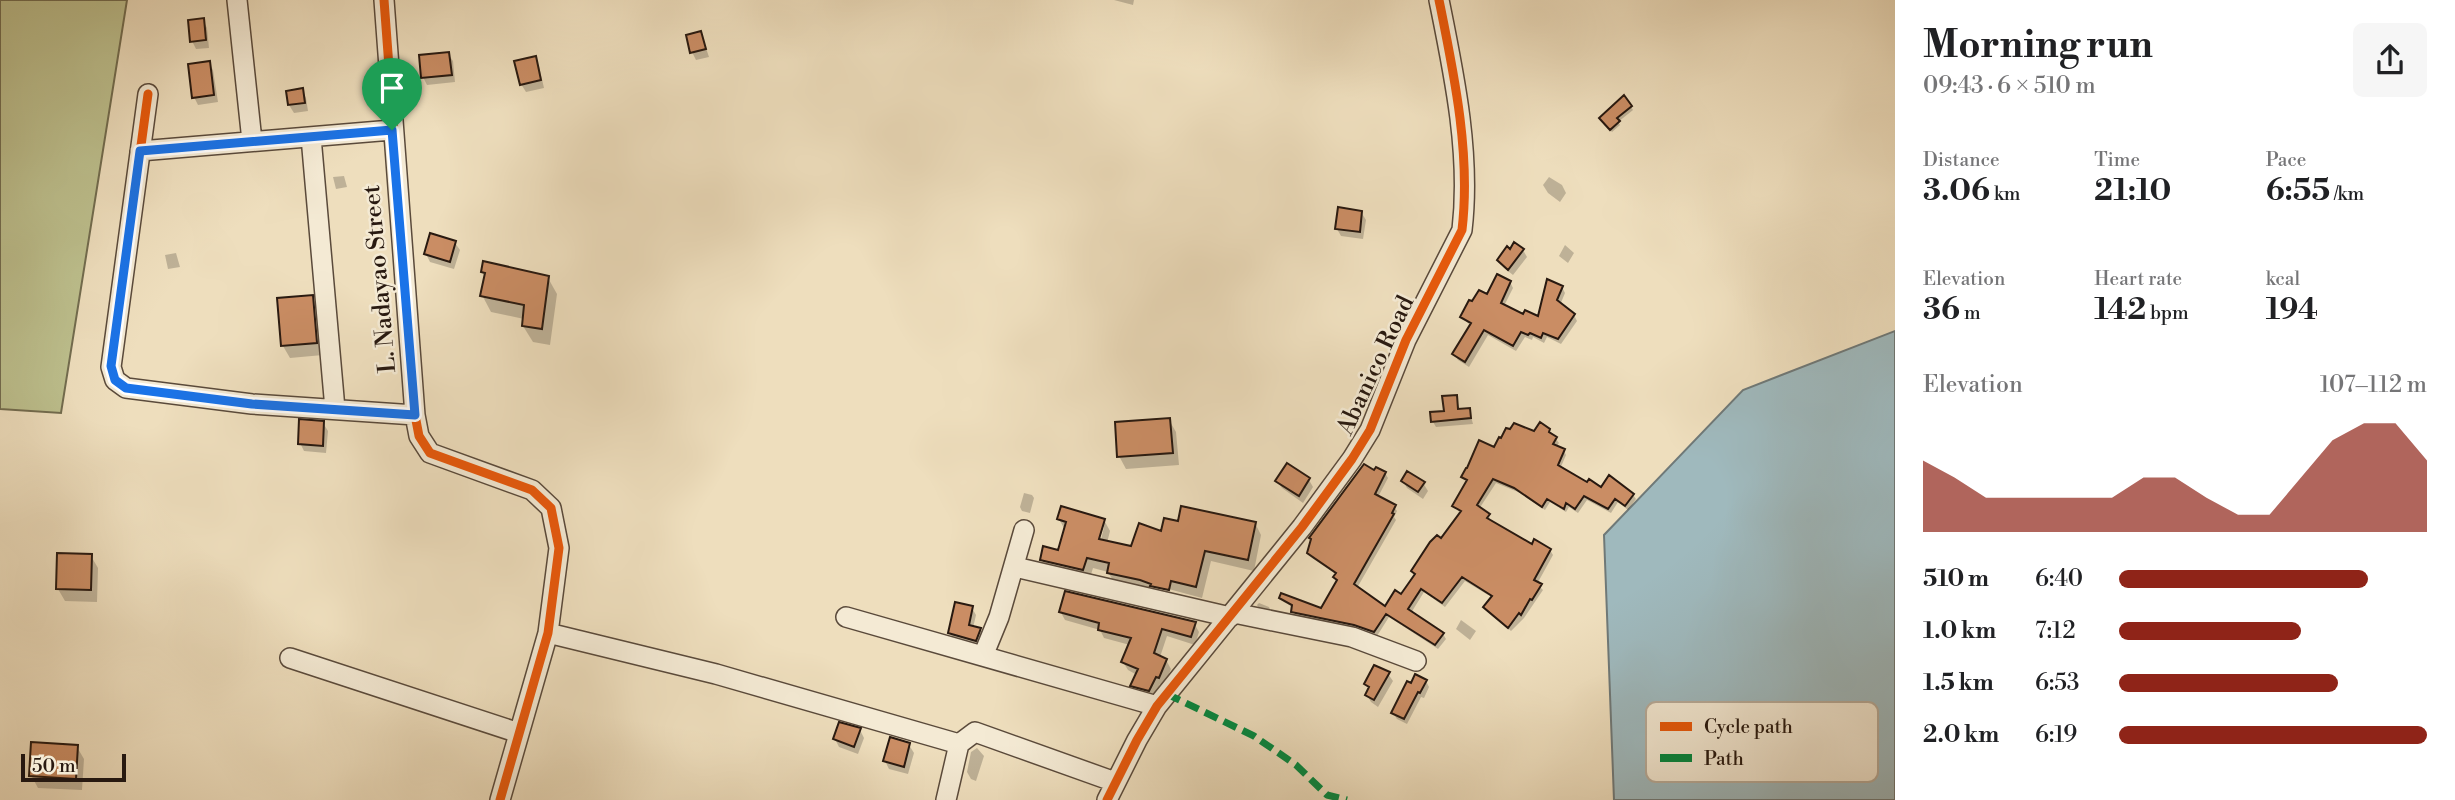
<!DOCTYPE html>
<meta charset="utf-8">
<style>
body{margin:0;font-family:"Libre Bodoni",serif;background:#f6f6f6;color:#202124;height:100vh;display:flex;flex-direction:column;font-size:26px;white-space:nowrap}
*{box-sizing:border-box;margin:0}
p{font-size:23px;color:#757577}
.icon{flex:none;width:38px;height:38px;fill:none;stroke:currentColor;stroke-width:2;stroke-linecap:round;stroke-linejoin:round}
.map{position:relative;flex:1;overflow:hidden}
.drawer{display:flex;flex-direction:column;background:#fff;width:560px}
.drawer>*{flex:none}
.scale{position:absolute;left:21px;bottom:18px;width:105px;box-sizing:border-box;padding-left:7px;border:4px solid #281910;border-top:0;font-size:19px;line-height:24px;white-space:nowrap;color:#281910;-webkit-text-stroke:5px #f4ead4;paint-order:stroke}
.pin{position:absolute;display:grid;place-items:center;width:60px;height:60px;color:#fff;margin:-72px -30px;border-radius:50% 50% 50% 0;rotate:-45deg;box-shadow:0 0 7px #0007}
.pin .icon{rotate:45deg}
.round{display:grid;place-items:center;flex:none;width:74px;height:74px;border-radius:10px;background:#f6f6f6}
.headline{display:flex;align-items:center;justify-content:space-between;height:119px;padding:0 28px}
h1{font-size:38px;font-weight:800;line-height:52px}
.metrics{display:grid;grid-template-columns:repeat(3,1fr);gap:10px;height:119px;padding:7px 28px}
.metrics div{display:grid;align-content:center}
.metrics b{font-size:30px;font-weight:800}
.metrics small{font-size:19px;font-weight:400}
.metrics p{font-size:19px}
.chart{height:196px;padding:14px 28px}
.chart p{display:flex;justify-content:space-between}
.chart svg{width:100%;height:126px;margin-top:7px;fill:#8f2418;opacity:.7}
ul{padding:0 28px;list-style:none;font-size:23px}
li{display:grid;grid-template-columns:112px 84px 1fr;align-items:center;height:52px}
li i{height:18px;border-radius:9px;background:#8f2418}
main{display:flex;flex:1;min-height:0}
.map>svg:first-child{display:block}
.green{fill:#bdc08e;stroke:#726c4f;stroke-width:2}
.water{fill:#9fb9bd;stroke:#6f7978;stroke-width:2}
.shadow{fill:#0003;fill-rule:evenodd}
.building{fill:#ca8d64;stroke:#281910;stroke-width:2}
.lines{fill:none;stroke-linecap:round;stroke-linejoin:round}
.minor-casing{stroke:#5a4a3b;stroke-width:22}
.minor{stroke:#f4ead4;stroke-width:19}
.quiet{stroke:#00873e;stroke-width:7;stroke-dasharray:14 7;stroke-linecap:butt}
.cycleway-casing{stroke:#f4ead4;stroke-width:13}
.cycleway{stroke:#e8590c;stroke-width:9}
.route-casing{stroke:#fff;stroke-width:14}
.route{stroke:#1a73e8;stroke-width:9}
.labels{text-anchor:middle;stroke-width:5;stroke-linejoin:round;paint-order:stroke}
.street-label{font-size:24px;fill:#281910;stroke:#f4ead4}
.key{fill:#f4ead4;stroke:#b7ab99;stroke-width:2}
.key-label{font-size:19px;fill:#281910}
</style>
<main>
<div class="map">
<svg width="1895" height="800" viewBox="0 0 1895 800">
<rect width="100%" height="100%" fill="#eedebd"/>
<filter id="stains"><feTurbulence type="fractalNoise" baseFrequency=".00286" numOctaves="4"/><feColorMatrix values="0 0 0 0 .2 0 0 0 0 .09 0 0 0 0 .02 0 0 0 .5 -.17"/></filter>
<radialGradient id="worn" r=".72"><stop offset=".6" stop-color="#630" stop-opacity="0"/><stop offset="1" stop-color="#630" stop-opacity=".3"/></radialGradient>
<path class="green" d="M0,0h127l-66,413 -61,-4z"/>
<path class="water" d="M1895,331v469h-281l-10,-265 139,-145z"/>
<path class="shadow" d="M1114,0h20l-1,5z
M203,20l4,8 2,20 -13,1 -4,-8z
M701,33l8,24 -13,3 -4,-8z
M448,54l5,7 2,21 -28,3 -4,-8z
M535,58l4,8 5,22 -18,4 -5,-8z
M209,63l4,7 5,32 -20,3 -4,-8z
M302,90l4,8 2,13 -14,2 -5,-8z
M1631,107l2,3 -15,12 2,3 -8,7 -9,-10z
M344,176l3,11 -11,2 -3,-12z
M1549,177l13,8 4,8 -6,9 -12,-9 -5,-8z
M1361,212l5,8 -3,19 -22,-3 -4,-7z
M455,243l5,7 -6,19 -24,-7 -4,-8z
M1515,244l8,6 4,7 -14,18 -10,-8 -4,-7z
M1565,245l9,8 -6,10 -9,-7z
M176,253l4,14 -12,2 -3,-14z
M482,272l66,6 9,16 -7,51 -17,-3 -10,-16 1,-7 -33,-7 -9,-17 4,-17z
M1510,282l3,6 -9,18 20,10 15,2 23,-31 3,6 -5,12 14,10 3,6 -16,23 -14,-7 -3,6 -11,-6 -1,3 -7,-3 -9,14 -28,-16 -19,32 -11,-7 -4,-6 17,-28 -9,-9z
M312,297l7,12 4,46 -33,3 -7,-12 -4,-46z
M1456,397l4,13 9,-1 4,15 -37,3 -3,-5 13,-10z
M1169,420l7,12 3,33 -53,4 -7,-13z
M323,423l5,8 -2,22 -22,-2 -4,-8z
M1549,430l10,13 -3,4 8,4 2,4 -6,14 28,15 45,11 3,4 -8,11 -10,-8 -7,11 -24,-13 -9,13 -9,-6 -3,5 -16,-10 -5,8 -27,-18 -22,-9 -17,26 10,6 1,7 42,24 18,4 3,5 -16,29 6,6 -19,28 -13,13 -26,-24 8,-9 -28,-17 -20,26 -21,-15 -13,21 32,21 3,5 -8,10 -49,-32 -12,19 -19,-7 -62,-12 -2,-9 -10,-6 -3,-4 41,12 16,-28 -3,-4 2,-3 -25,-17 -3,-5 66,-81 10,1 3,5 -10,19 16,10 3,4 -3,6 2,3 -39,68 29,20 16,-12 14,-20 -3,-5 29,-30 19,-27 -7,-8 13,-23 -4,-6 32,-28z
M1309,480l4,7 -10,16 -21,-15 -5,-7z
M1403,481l20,2 5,8 -5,8 -16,-11z
M1024,493l8,2 2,3 -4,15 -8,-2 -2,-4z
M1059,519l45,1 6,11 -3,12 25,5 48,-25h75l6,12 -7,36 -43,-10 -9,37 -52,-14v4l27,6 -2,7 -60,-17 -7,-12 -15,-4 -4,13 -41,-10 -6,-11 17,-8 6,-22zM1101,527h3l-5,21 -4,-1z
M91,556l7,12 -1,34 -32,-1 -7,-12z
M1259,603l10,4 4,8 -12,-3 -4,-7z
M972,608l4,7 -3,13 7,1 5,8 -5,11 -26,-7 -4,-8z
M1060,611l134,12 5,9 -4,13 -28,-9 -7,21 6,3 5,9 -7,17 -4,-2 -6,15 -17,-5 -5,-8 5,-11 -9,-5 -5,-8 7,-17 -26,-7 -4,-8 -35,-10z
M1461,620l15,11 -6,9 -14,-11z
M1388,674l5,7 -15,26 -7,-5 -4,-7 3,-5 -4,-6z
M1426,681l3,6 -5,11 -3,-1 -14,27 -10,-5 -4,-6z
M860,730l4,8 -6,16 -19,-7 -4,-8z
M909,745l5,8 -6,21 -19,-5 -4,-8z
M77,747l7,12 -2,31 -44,-2 -7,-13z
M977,748l7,8 -8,25 -5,-2 -4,-7 4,-20z"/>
<path class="building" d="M204,18l2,22 -16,2 -2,-22z
M701,31l5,18 -16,4 -4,-18z
M449,52l3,23 -31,3 -2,-23z
M536,56l5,24 -21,5 -6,-24z
M210,61l4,34 -22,3 -4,-34z
M303,88l2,15 -17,2 -2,-14z
M1624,95l8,11 -15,12 3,3 -10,9 -11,-12z
M1338,207l24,4 -2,21 -25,-3z
M430,233l26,8 -6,21 -26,-8z
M1514,242l10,7 -16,21 -11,-10 10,-14 3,3z
M483,261l66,15 -7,53 -20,-3 2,-21 -44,-9 5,-23 -4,-1z
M1497,274l14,7 -10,22 22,11 2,-4 13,6 9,-37 16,7 -6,14 18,14 -17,25 -15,-6 -2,5 -11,-5 -2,2 -7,-3 -8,14 -29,-16 -19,32 -13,-8 19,-31 -11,-6 9,-17 3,1 7,-11 8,4z
M313,295l4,48 -36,3 -4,-48z
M1457,395l1,14 12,-1 1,10 -40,4 -1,-10 14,-1 -2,-15z
M1170,418l3,35 -56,4 -2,-35z
M299,419l25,2 -1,25 -25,-2z
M1540,422l10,7 -1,3 8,5 -4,7 12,5 -7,16 29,17 2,-3 12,8 8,-12 25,19 -9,12 -10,-7 -7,10 -24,-13 -9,13 -9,-6 -2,6 -17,-10 -5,8 -28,-19 -21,-9 -16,26 13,9 -3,4 45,26 2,-5 17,10 -17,31 8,4 -10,16 -2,-1 -9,16 -2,-2 -11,15 -25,-21 9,-11 -30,-19 -20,26 -21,-14 -13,20 36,24 -9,12 -49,-31 -12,18 -20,-7 -63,-13 1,-7 -13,-7 2,-5 40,15 16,-28 -4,-3 3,-4 -29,-20 4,-14 -2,-1 55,-74 10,6 2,-3 10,5 -11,22 21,11 -4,8 2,1 -40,70 31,22 10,-16 6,4 14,-20 -4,-3 19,-29 7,-7 4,3 20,-27 -9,-5 15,-26 -6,-3 5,-9h1l12,-28 15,7 5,-10 2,1 5,-10 4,1 4,-6 20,8z
M1287,463l23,15 -11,18 -24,-15z
M1407,471l18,11 -7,10 -17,-11z
M1061,506l44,13 -6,20 32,7 8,-23 22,8 3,-13 14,3 3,-15 75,16 -8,38 -43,-9 -9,36 -25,-6 -2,9 -19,-4 1,-2 -11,-4 -33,-7 2,-10 -22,-5 -4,12 -43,-10 3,-14 15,4 8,-28 -9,-3z
M57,553l35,1 -1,36 -35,-1z
M1065,591l131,31 -5,15 -29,-8 -8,24 13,6 -8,19 -3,-1 -7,14 -19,-5 8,-17 -17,-7 10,-24 -33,-8 1,-7 -40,-11z
M955,602l18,4 -4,19 12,3 -5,13 -28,-8z
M1374,665l16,7 -16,28 -9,-5 4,-8 -5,-3z
M1415,674l12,6 -7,13 -2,-1 -14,27 -13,-6 16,-32 4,2z
M839,722l22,6 -7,19 -21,-8z
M890,737l20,6 -6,24 -21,-6z
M31,742l47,3 -2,34 -47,-3z"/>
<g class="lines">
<g class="minor-casing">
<path id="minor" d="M237,0l15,141
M384,0l31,415 4,21 11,17 102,37 19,18 8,40 -11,85 -48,167
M148,94l-37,273 4,13 11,8 126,16 163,11
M311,137l24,272
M140,151l252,-21
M1015,567l215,50
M1234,613l118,24 64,24
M846,617l311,89
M548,633l168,41 243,70
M983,656l16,-39 25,-87
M290,658l229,75
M946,800l13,-56 16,-12 140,50
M1107,800l30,-60 20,-34 145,-179 50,-68 18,-29 36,-90 56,-110c9,-76 -8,-156 -23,-230"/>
</g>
<use href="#minor" class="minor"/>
<path class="quiet" d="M1167,694l87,42 42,29 31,30 20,5"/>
<g class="cycleway-casing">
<path id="cycleway" d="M384,0l31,415 4,21 11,17 102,37 19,18 8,40 -11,85 -48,167
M148,94l-37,273 4,13 11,8 126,16 163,11
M1107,800l30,-60 20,-34 145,-179 50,-68 18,-29 36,-90 56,-110c9,-76 -8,-156 -23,-230"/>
</g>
<use href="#cycleway" class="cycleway"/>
</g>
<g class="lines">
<g class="route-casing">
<path id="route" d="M392,130l23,285 -163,-11 -126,-16 -11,-8 -4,-14 29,-215z"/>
</g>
<use href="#route" class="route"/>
</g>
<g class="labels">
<g class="street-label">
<text transform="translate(379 279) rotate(-95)" y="8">L. Nadayao Street</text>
<text transform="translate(1375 365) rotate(-65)" y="8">Abanico Road</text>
</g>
</g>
<rect x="1646" y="702" width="232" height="80" rx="10" class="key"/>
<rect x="1660" y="722" width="32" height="9" fill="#e8590c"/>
<rect x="1660" y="754" width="32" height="8" fill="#00873e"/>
<g class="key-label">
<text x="1704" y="733">Cycle path</text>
<text x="1704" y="765">Path</text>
</g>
<rect width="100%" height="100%" filter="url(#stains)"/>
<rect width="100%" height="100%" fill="url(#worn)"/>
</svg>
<div class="scale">50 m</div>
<div class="pin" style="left:392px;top:130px;background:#1e9e55"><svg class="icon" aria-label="arrive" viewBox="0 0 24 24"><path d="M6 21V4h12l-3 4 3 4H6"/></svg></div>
</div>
<section class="drawer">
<div class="headline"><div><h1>Morning run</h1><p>09:43 · 6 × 510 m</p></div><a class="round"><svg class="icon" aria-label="share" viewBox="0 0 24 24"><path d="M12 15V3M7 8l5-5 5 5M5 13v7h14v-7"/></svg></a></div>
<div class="metrics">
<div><p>Distance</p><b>3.06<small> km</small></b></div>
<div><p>Time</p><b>21:10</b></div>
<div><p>Pace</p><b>6:55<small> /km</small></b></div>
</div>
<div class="metrics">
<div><p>Elevation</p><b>36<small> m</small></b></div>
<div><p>Heart rate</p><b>142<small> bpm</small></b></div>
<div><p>kcal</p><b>194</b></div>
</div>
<div class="chart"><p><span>Elevation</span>107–112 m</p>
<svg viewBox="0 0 160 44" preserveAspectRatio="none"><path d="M0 44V19L10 25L20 32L30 32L40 32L50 32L60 32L70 25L80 25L90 32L100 38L110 38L120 25L130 12L140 6L150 6L160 19V44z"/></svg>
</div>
<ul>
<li><b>510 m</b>6:40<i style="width:81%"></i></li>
<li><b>1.0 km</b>7:12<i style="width:59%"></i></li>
<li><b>1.5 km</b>6:53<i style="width:71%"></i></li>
<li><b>2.0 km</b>6:19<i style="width:100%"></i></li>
</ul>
</section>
</main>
